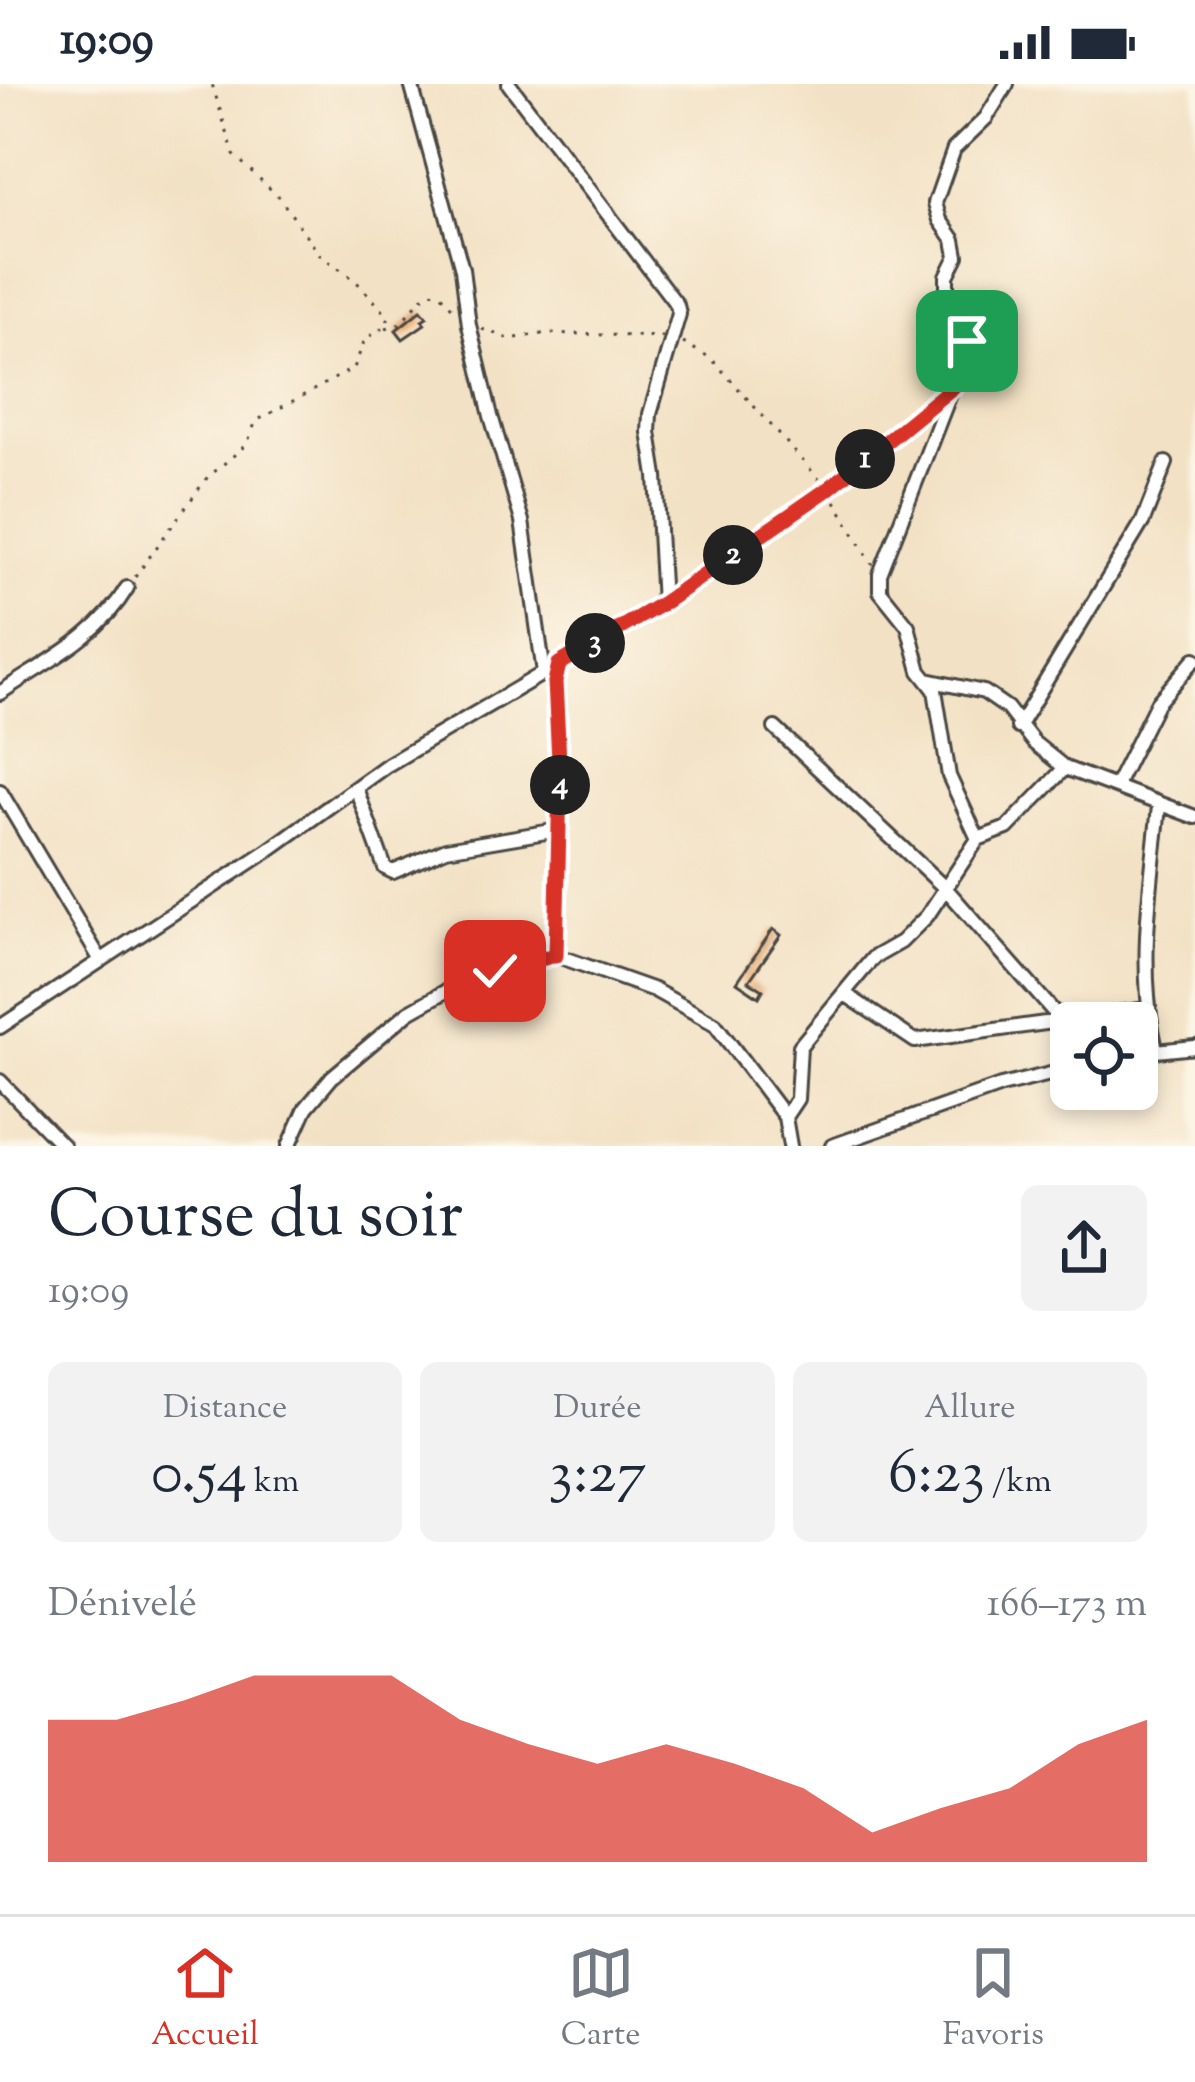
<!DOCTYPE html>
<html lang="fr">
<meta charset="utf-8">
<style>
body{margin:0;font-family:"Sorts Mill Goudy",serif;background:#f2f2f3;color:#1f2937;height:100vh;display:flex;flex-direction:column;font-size:45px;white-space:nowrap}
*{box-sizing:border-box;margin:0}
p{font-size:39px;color:#747a83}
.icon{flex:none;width:66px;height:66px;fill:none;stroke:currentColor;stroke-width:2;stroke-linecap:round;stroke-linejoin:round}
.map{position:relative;height:1062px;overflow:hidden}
.drawer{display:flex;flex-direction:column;background:#fff;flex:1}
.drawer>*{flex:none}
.fabs{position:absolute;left:1050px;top:918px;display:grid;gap:24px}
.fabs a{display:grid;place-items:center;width:108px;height:108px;border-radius:18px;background:#fff;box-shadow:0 6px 18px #0003;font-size:60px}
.pin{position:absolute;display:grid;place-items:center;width:102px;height:102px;color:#fff;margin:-51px;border-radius:24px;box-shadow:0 6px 18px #0006}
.km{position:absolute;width:60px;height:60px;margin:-30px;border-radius:50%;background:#222;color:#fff;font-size:33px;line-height:60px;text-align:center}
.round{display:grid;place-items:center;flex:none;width:126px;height:126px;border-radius:18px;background:#f2f2f3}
.summary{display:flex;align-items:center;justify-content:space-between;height:204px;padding:0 48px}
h1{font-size:66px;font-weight:600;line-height:90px}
.figures{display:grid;grid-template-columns:repeat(3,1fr);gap:18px;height:204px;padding:12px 48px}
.figures div{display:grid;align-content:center;border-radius:18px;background:#f2f2f3;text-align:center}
.figures b{font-size:60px;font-weight:600}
.figures small{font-size:33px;font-weight:400}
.figures p{font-size:33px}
.chart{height:336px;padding:24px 48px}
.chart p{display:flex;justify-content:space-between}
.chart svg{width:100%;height:216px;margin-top:12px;fill:#d93025;opacity:.7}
.status{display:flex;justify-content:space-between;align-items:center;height:84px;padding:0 60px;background:#fff;direction:ltr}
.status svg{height:33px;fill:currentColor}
.tabs{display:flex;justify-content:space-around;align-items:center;height:168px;border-top:3px solid #e0e1e3;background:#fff;font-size:33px;color:#747a83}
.tabs a{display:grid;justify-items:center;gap:6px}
.tabs .active{color:#d93025}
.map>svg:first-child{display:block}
.building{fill:url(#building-cross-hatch)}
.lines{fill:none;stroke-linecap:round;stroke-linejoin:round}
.minor-casing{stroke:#494642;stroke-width:18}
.path{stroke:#494642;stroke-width:3;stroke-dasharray:3 9;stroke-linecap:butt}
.minor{stroke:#fff;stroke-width:12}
.route-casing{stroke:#fff;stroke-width:24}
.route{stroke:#d93025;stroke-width:15}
</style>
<div class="status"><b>19:09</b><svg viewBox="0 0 49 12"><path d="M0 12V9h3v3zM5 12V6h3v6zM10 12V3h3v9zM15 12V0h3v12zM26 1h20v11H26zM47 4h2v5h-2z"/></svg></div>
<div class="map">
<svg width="1195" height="1062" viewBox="0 0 1195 1062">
<defs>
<pattern id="building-cross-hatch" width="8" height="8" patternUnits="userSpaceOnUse" patternTransform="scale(3)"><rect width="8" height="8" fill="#f3b376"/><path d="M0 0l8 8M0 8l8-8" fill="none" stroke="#d09a66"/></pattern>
</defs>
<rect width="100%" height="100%" fill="#fcf5e5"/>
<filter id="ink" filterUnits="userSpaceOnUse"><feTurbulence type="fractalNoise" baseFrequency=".00833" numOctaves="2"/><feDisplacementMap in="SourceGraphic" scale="24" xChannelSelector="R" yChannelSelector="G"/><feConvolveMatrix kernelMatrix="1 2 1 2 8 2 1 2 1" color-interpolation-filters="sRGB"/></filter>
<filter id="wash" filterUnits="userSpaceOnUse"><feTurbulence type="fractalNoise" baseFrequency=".004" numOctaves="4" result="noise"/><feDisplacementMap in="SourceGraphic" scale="48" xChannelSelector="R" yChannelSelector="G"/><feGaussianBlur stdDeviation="2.7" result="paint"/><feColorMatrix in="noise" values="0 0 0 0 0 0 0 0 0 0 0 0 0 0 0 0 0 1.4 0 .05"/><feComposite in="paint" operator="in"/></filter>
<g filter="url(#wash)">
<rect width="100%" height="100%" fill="#f2e1c4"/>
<g id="blocks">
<path class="building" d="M421,226l6,7 -5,3 3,4 -22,15 -7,-9z
M773,845l8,6 -32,46 14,9 -4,7 -22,-15z"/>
</g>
</g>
<g filter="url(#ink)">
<use href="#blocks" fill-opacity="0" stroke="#494642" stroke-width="3"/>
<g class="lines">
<g class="minor-casing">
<path id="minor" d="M411,0l51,185 7,56 22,91 31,105 22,152
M509,0l168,221 2,9 -29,100 -1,18 7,44 7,127
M927,596l57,12 23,16 27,35 31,25
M0,609c47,-32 97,-55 127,-105
M1018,643l125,-206 23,-58
M775,644l172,162 114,130
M1116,701l41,-82 38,-44
M356,704l29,80 8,4 53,-23 112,-19
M0,707l100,168
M978,755l29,-11 58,-60 130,49
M555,871l5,-175 -5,-98 4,-18 104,-61 165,-114 124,-101
M845,910l70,47 232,-32
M0,943l266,-175 121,-87 172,-101
M1156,965c-19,-81 -5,-162 3,-243
M1137,969l58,-6
M0,997l63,65
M785,1033l12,-18 3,-53 73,-88 28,-16 26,-26 51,-77 -29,-63 -14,-86 -15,-19 -12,-45 -28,-35v-17l88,-226 -21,-55v-17l10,-20 -3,-16 -14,-20 -5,-17 19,-54 32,-31 21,-34
M289,1062l17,-38 26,-31 77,-65 53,-30 93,-27 99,35 61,34 70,93 5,29
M832,1062l169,-60 70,-17"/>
</g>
<path class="path" d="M386,244l13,-4 29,-32 12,1 15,18
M482,245l27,10 39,-6 115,4
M683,259l28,15 108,121
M835,417l38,64
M135,493l71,-98 41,-35 9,-23 98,-53 11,-29 19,-11 5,-11 -34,-37 -35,-25 -41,-58 -45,-42 -22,-71"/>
<use href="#minor" class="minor"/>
</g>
</g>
<g class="lines" filter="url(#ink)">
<g class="route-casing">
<path id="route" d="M495,887l61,-16 4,-175 -5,-98 4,-18 104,-61 165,-114 125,-102 15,-38 -1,-8"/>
</g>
<use href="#route" class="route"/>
</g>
</svg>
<div class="fabs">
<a><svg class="icon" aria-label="locate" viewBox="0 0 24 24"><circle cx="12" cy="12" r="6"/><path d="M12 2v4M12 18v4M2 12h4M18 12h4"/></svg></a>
</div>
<div class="pin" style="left:967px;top:257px;background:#1e9e55"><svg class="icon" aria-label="arrive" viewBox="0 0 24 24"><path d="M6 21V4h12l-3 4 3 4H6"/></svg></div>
<div class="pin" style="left:495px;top:887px;background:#d93025"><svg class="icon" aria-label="check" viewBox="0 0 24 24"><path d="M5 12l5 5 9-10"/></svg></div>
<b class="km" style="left:865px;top:375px">1</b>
<b class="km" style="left:733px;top:471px">2</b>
<b class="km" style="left:595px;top:559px">3</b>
<b class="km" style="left:560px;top:701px">4</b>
</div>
<section class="drawer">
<div class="summary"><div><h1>Course du soir</h1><p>19:09</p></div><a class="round"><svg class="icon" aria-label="share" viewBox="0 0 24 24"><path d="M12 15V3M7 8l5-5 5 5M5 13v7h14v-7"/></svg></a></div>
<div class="figures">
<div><p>Distance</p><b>0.54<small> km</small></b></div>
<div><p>Durée</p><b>3:27</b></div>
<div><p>Allure</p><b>6:23<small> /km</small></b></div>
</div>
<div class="chart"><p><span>Dénivelé</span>166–173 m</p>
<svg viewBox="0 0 160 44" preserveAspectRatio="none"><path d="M0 44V15L10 15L20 11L30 6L40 6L50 6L60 15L70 20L80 24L90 20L100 24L110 29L120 38L130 33L140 29L150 20L160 15V44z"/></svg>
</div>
</section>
<nav class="tabs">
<a class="active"><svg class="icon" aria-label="home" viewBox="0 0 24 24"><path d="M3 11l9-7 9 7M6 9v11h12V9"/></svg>Accueil</a>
<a><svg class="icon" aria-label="map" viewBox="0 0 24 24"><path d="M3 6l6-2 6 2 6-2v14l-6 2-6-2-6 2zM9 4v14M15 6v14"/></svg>Carte</a>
<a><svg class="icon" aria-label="saved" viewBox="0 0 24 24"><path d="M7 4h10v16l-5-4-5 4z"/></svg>Favoris</a>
</nav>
